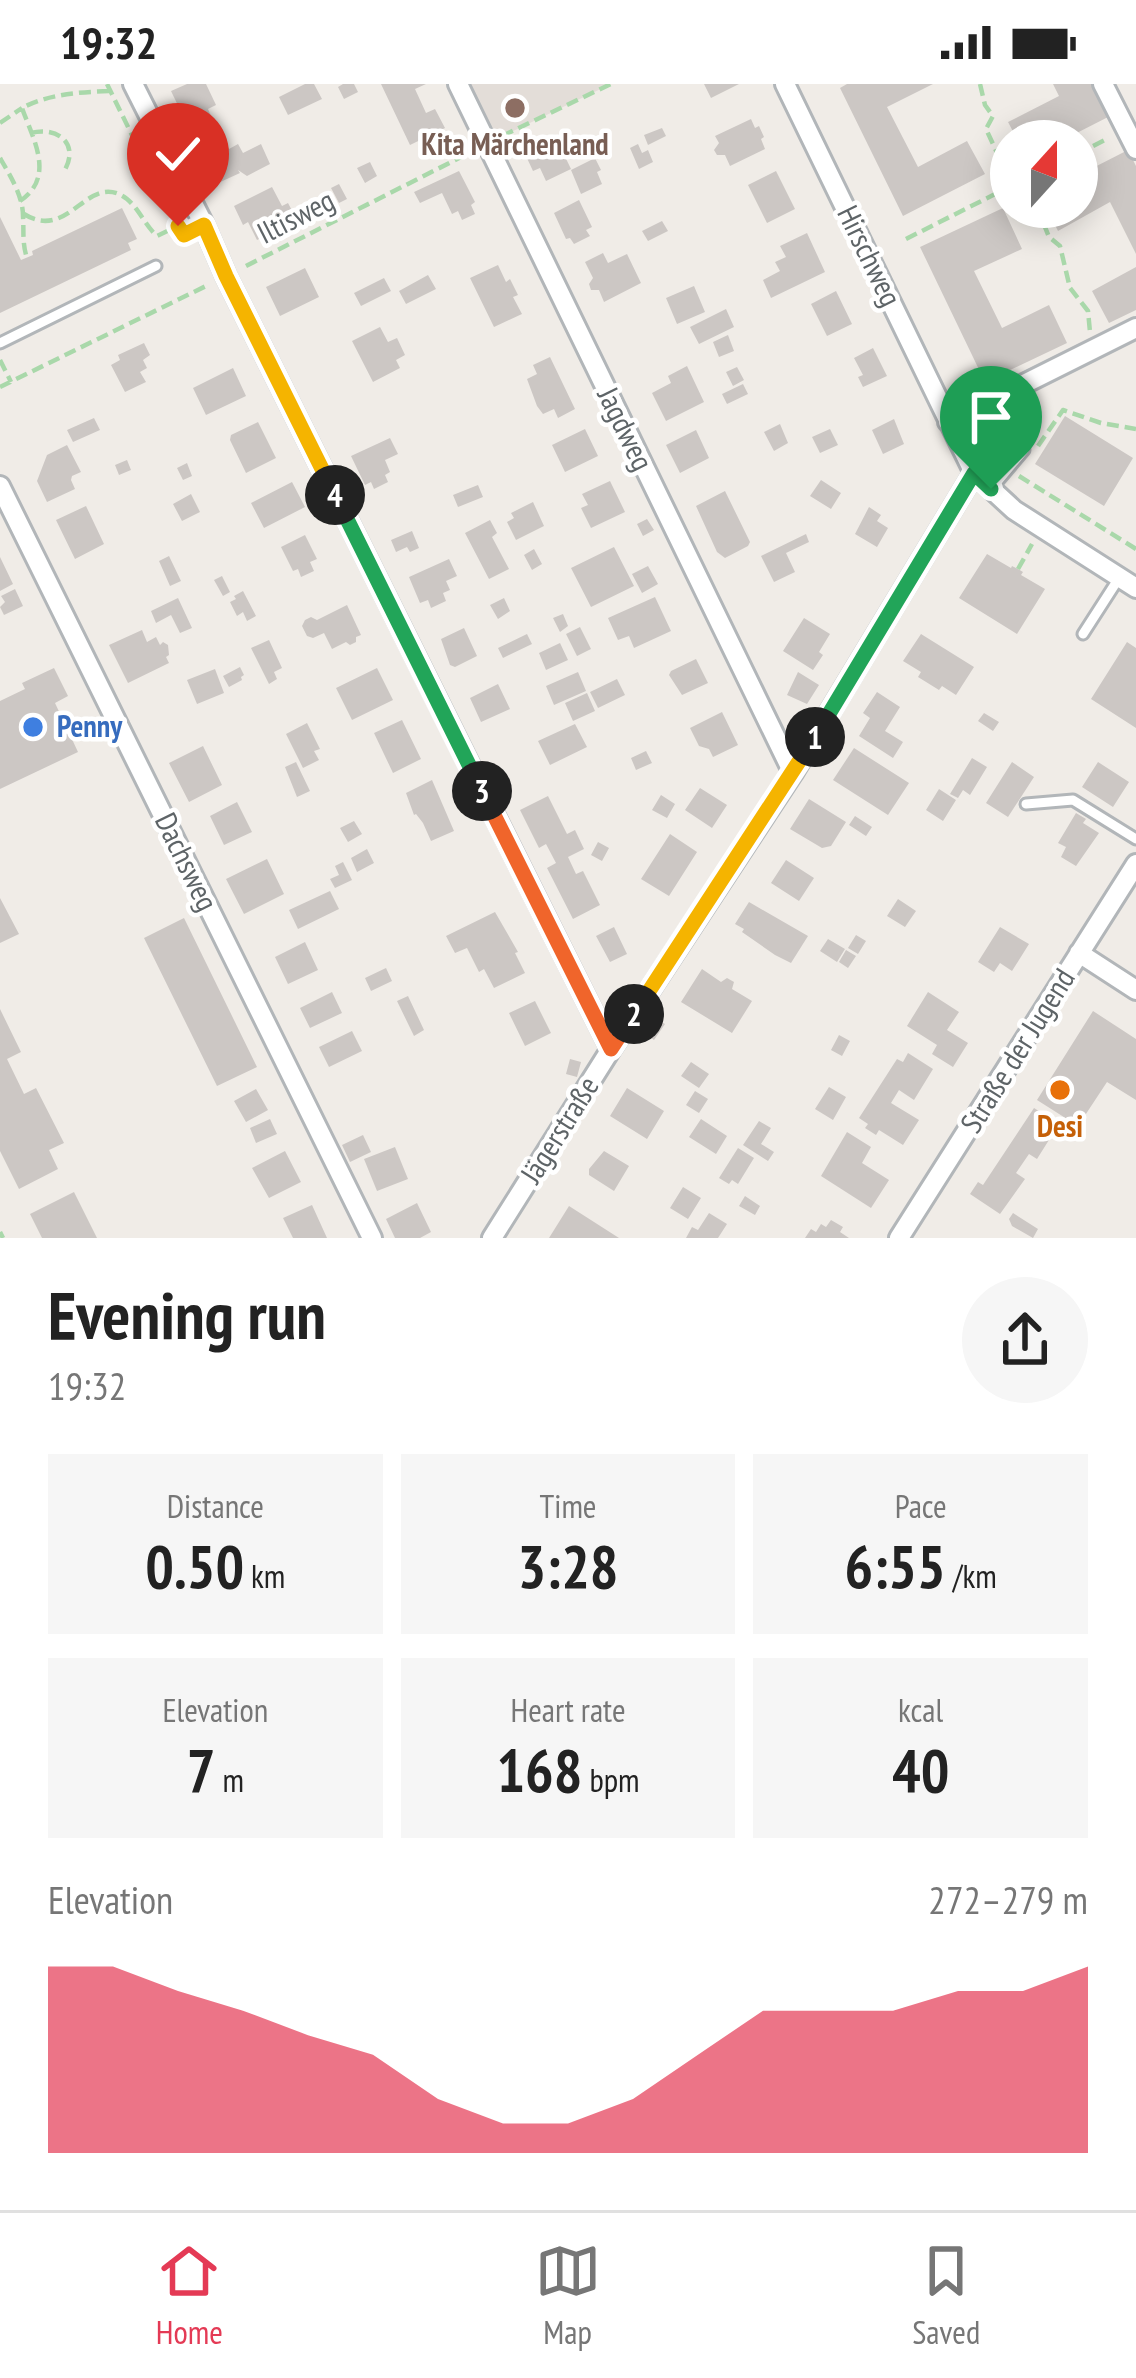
<!DOCTYPE html>
<meta charset="utf-8">
<style>
body{margin:0;font-family:"PT Sans Narrow",sans-serif;background:#f6f6f6;color:#222;height:100vh;display:flex;flex-direction:column;font-size:45px;white-space:nowrap}
*{box-sizing:border-box;margin:0}
p{font-size:39px;color:#767676}
.icon{flex:none;width:66px;height:66px;fill:none;stroke:currentColor;stroke-width:2;stroke-linecap:round;stroke-linejoin:round}
.map{position:relative;height:1154px;overflow:hidden}
.details{display:flex;flex-direction:column;background:#fff;flex:1}
.details>*{flex:none}
.needle{width:78px;rotate:21deg}
.fabs{position:absolute;left:990px;top:36px;display:grid;gap:24px}
.fabs a{display:grid;place-items:center;width:108px;height:108px;border-radius:50%;background:#fff;box-shadow:0 6px 30px #0003;font-size:60px}
.pin{position:absolute;display:grid;place-items:center;width:102px;height:102px;color:#fff;margin:-123px -51px;border-radius:50% 50% 50% 0;rotate:-45deg;box-shadow:0 0 12px #0007}
.pin .icon{rotate:45deg}
.km{position:absolute;width:60px;height:60px;margin:-30px;border-radius:50%;background:#222;color:#fff;font-size:33px;line-height:60px;text-align:center}
.round{display:grid;place-items:center;flex:none;width:126px;height:126px;border-radius:63px;background:#f6f6f6}
.summary{display:flex;align-items:center;justify-content:space-between;height:204px;padding:0 48px}
h1{font-size:66px;font-weight:800;line-height:90px}
.stats{display:grid;grid-template-columns:repeat(3,1fr);gap:18px;height:204px;padding:12px 48px}
.stats div{display:grid;align-content:center;border-radius:0px;background:#f6f6f6;text-align:center}
.stats b{font-size:60px;font-weight:800}
.stats small{font-size:33px;font-weight:400}
.stats p{font-size:33px}
.chart{height:336px;padding:24px 48px}
.chart p{display:flex;justify-content:space-between}
.chart svg{width:100%;height:216px;margin-top:12px;fill:#e43a55;opacity:.7}
.status{display:flex;justify-content:space-between;align-items:center;height:84px;padding:0 60px;background:#fff;direction:ltr}
.status svg{height:33px;fill:currentColor}
.menu{display:flex;justify-content:space-around;align-items:center;height:168px;border-top:3px solid #e0e0e0;background:#fff;font-size:33px;color:#767676}
.menu a{display:grid;justify-items:center;gap:6px}
.menu .on{color:#e43a55}
.map>svg:first-child{display:block}
.education{fill:#e3ddd8}
.building{fill:#ccc7c4}
.lines{fill:none;stroke-linecap:round;stroke-linejoin:round}
.lane-casing{stroke:#b2b6b9;stroke-width:15}
.street-casing{stroke:#b2b6b9;stroke-width:24}
.path{stroke:#a9d8aa;stroke-width:4.5;stroke-dasharray:12 6;stroke-linecap:butt}
.lane{stroke:#fff;stroke-width:9}
.street{stroke:#fff;stroke-width:18}
.split-1-casing{stroke:#fff;stroke-width:24}
.split-2-casing{stroke:#fff;stroke-width:24}
.split-3-casing{stroke:#fff;stroke-width:24}
.split-4-casing{stroke:#fff;stroke-width:24}
.split-5-casing{stroke:#fff;stroke-width:24}
.split-1{stroke:#22a559;stroke-width:15}
.split-2{stroke:#f5b400;stroke-width:15}
.split-3{stroke:#f0652b;stroke-width:15}
.split-4{stroke:#22a559;stroke-width:15}
.split-5{stroke:#f5b400;stroke-width:15}
.education-dot{fill:#8d6e63;stroke:#fff;stroke-width:4.5}
.shop-dot{fill:#3f7fe0;stroke:#fff;stroke-width:4.5}
.food-dot{fill:#e8710a;stroke:#fff;stroke-width:4.5}
.labels{text-anchor:middle;stroke-width:9;stroke-linejoin:round;paint-order:stroke}
.education-label{font-size:30px;font-weight:bold;fill:#785e54;stroke:#fff}
.street-label{font-size:30px;fill:#5e6467;stroke:#fff}
.shop-label{font-size:30px;font-weight:bold;fill:#366cbe;stroke:#fff;text-anchor:start}
.food-label{font-size:30px;font-weight:bold;fill:#c56008;stroke:#fff}
</style>
<div class="status"><b>19:32</b><svg viewBox="0 0 49 12"><path d="M0 12V9h3v3zM5 12V6h3v6zM10 12V3h3v9zM15 12V0h3v12zM26 1h20v11H26zM47 4h2v5h-2z"/></svg></div>
<div class="map">
<svg width="1136" height="1154" viewBox="0 0 1136 1154">
<rect width="100%" height="100%" fill="#f0ece7"/>
<path class="education" d="M458,0h153l-125,60z"/>
<path class="building" d="M187,0h19l10,21 -8,4 3,7 -12,6 -3,-7 -11,5 -14,-29z
M305,0h9l8,15 -34,16 -9,-18z
M343,0h11l4,8 -14,7 -6,-12z
M381,0h45l-11,5 11,24 9,-4 10,19 -35,17z
M704,0h35l-28,14z
M847,0h86l-46,23 31,60 49,-26 18,33 -82,42 -63,-128z
M1053,0h43l16,31 -51,26h-43l-10,-19 51,-26z
M751,35l4,9 4,-2 5,11 -3,2 4,10 -35,17 -5,-11h-8l-3,-5 5,-7 -4,-7z
M662,44l4,8 -18,9 -4,-10z
M223,53l6,12 9,-5 5,9 18,-9 9,20 -23,12 -9,-6 2,3 -24,11 -17,-35z
M557,56l14,29 -25,12 -6,-13 -7,3 -7,-15z
M638,60l4,9 6,-3 5,12 -14,7 -9,-21z
M1128,66l8,16v88l-26,-52 -52,29 -12,-24h31v-31z
M595,74l6,12 -4,2 5,12 -21,10 -10,-24z
M370,78l7,14 -12,7 -8,-15z
M459,87l16,31 -4,3 4,9 -13,6 -4,-9 -6,3 -10,-21 -22,10 -6,-11z
M776,87l19,38 -28,14 -19,-38z
M339,100l8,15 -8,4 -8,-15z
M272,103l10,19 6,-3 9,17 -40,20 -9,-18 -5,3 -9,-19z
M579,116l13,27 -6,3 4,6 -16,8 -4,-6 -4,1 -12,-26z
M122,124l15,31 -9,4 3,7 -131,63v-96l21,43 12,-5 -1,-4z
M1003,124l19,41 -48,22 28,57 47,-23 18,38 -82,39 -65,-135z
M662,137l6,10 -20,10 -6,-10z
M807,149l18,39 -54,26 -8,-18 17,-9 -5,-9 11,-5 -6,-11z
M603,169l5,10 19,-9 14,29 -37,19 -5,-12h-8l-2,-6 4,-6 -8,-16z
M498,181l8,17 4,-3 8,16 -5,2 9,17 -28,13 -24,-49z
M1136,183v43l-27,13 -17,-32z
M305,184l14,29 -39,19 -14,-29z
M428,191l8,14 -30,15 -7,-13z
M384,194l7,13 -30,15 -7,-13z
M694,202l11,26 -28,12 -11,-26z
M836,207l16,33 -25,12 -16,-32z
M726,225l8,18 -35,17 -9,-17z
M380,243l8,15 9,-4 8,17 -9,5 4,8 -27,14 -21,-41z
M728,251l6,16 -15,6 -6,-15z
M144,259l6,12 -7,5 4,8 -7,4 6,10 -21,10 -14,-27 9,-5 -2,-5z
M873,264l14,28 -24,11 -5,-10 5,-2 -9,-17z
M550,273l25,52 -17,9 -4,-9 -11,5 -6,-8 -10,-27 10,-5 -4,-9z
M687,282l17,36 -38,19 -14,-28 19,-10 -3,-7z
M737,283l7,13 -11,6 -7,-14z
M233,284l13,28 -40,19 -13,-27z
M743,300l5,10 -21,10 -5,-10z
M1065,332l68,42 -29,48 -69,-42z
M94,334l6,12 -27,12 -6,-12z
M894,335l10,25 -21,10 -11,-24z
M258,338l18,36 -30,15 -16,-33 1,-5z
M780,340l8,19 -14,8 -10,-19z
M585,345l13,27 -33,16 -13,-27z
M830,345l8,16 -18,8 -8,-16z
M696,346l13,28 -29,15 -14,-28z
M390,354l8,16 -13,6 5,12 -5,3 3,7 -14,7 -3,-7 -6,3 -14,-29z
M67,361l14,27 -9,4 -1,4 4,9 -28,13 -10,-21 10,-26z
M127,376l4,10 -12,5 -4,-10z
M187,379l5,13 -9,4 -6,-12z
M821,396l20,13 -10,16 -21,-13z
M610,397l15,31 -34,16 -10,-20 7,-3 -6,-11z
M292,398l13,25 -41,21 -13,-25z
M478,401l5,12 -25,10 -5,-12z
M725,407l25,51 -2,4 -23,12 -8,-6 -21,-46z
M191,410l9,18 -18,9 -9,-17z
M533,418l11,24 -28,14 -9,-18 7,-4 -3,-5z
M86,422l18,38 -29,15 -19,-39z
M869,423l12,8 -4,6 11,7 -11,19 -22,-13z
M647,435l7,11 -11,6 -6,-12z
M490,436l7,13 -5,4 17,32 -20,10 -24,-46z
M412,447l7,17 -9,4 -3,-5 -11,5 -5,-12z
M806,450l3,8 -23,11 9,19 -21,10 -13,-26z
M305,451l12,24 -7,3 4,9 -13,6 -3,-8 -5,2 -12,-24z
M614,463l20,39 -43,21 -20,-39z
M534,465l8,15 -10,6 -8,-15z
M987,470l24,14 1,-2 6,3 5,3 -2,3 24,14 -28,45 -58,-36z
M169,472l12,25 -11,5 -11,-25z
M0,473l13,27 -13,7z
M449,475l8,17 -11,5 4,9 -7,3 3,8 -15,7 -3,-8 -8,3 -11,-26z
M648,482l10,18 -16,9 -10,-19z
M222,492l8,16 -7,4 -9,-16z
M15,505l8,17 -19,9 -4,-8 5,-5 -4,-6z
M243,507l13,25 -9,5 -4,-9 -6,4 -7,-14 6,-3 -2,-3z
M655,513l16,34 -37,17 -5,-12 -11,4 -10,-22z
M178,514l14,30 -12,5 -9,-18 -15,8 -5,-12z
M504,514l6,13 -12,8 -8,-14z
M347,521l14,30 -5,2v5l-6,3 -4,-3 -14,7 -8,-16 -11,5 -6,-2 -5,-10 3,-6 6,-3 6,3z
M563,530l5,12 -8,6 -7,-14z
M804,534l26,16 -11,18 4,3 -10,15 -30,-19z
M580,543l11,22 -14,7 -11,-22z
M464,544l13,28 -22,11 -5,-2 -9,-26z
M142,546l5,12 9,-5 4,8 3,-3 5,3 1,10 -3,2 3,6 -41,20 -19,-38z
M527,550l5,10 -29,14 -5,-10z
M921,550l53,33 -18,28 -14,-9 -3,4 -21,-13 3,-5 -18,-11z
M269,556l13,28 -8,4 3,7 -8,5 -18,-36z
M1127,558l9,6v80l-45,-29z
M560,559l8,17 -22,10 -7,-17z
M696,575l12,24 -26,12 -13,-20 2,-4z
M240,583l4,8 -3,2 1,3 -13,7 -6,-11z
M54,584l14,28 -13,7 23,49 -78,37v-88l25,-12 -3,-6z
M377,584l16,32 -41,20 -16,-32z
M215,585l9,24 -27,11 -10,-24z
M578,588l8,19 -32,14 -8,-19z
M798,588l21,13 -12,19 -20,-9z
M617,595l8,16 -27,13 -8,-16z
M498,600l12,25 -29,13 -11,-24z
M877,608l23,15 -15,24 18,11 -10,16 -34,-22 11,-18 -7,-5z
M587,609l8,18 -22,10 -8,-18z
M722,628l16,33 -25,12 -4,-8 -10,-3 -9,-18z
M984,629l15,9 -6,9 -15,-10z
M402,636l19,39 -28,14 -19,-40z
M307,639l13,26 -6,2 5,9 -16,8 -17,-34z
M575,640l12,23 -37,18 -12,-24z
M203,662l19,39 -33,17 -20,-39z
M854,664l55,35 -21,32 -55,-35z
M646,667l6,12 -16,7 -5,-12z
M972,674l15,9 -17,28 -7,-5 -5,8 -8,-4z
M296,678l14,29 -13,6 -12,-30z
M1012,678l22,15 -26,40 -22,-14z
M1098,678l31,20 -16,25 -31,-20z
M432,696l22,51 -23,10 -8,-18 -7,-9 -2,1 -8,-22z
M700,704l27,17 -15,23 -27,-18z
M939,705l17,11 -13,21 -17,-11z
M661,711l14,9 -8,14 -15,-8z
M548,712l19,38 8,-4 9,19 -16,8 8,17 7,-3 17,34 -27,14 -26,-51 9,-5 -10,-19 -7,4 -19,-38z
M809,715l37,23 -15,24 -9,2 -32,-19z
M237,718l15,30 -28,13 -14,-29z
M1076,729l10,6 -3,4 16,10 -23,33 -15,-9 5,-10 -8,-4z
M855,732l17,11 -6,9 -17,-11z
M354,737l8,13 -14,8 -8,-14z
M670,750l27,18 -28,44 -28,-17z
M598,758l11,6 -7,13 -11,-6z
M367,765l7,14 -17,9 -6,-14z
M267,775l17,35 -40,20 -18,-35z
M786,776l28,18 -15,23 -28,-18z
M343,778l9,18 -17,8 -5,-9 9,-4 -4,-9z
M330,807l9,18 -41,20 -9,-19z
M0,814l19,36 -19,9z
M898,815l18,12 -11,16 -18,-11z
M749,818l59,34 -17,27 -16,-8 -33,-23 2,-3 -9,-5z
M495,828l23,40 -3,1 10,20 -31,15 -10,-19 -5,3 -12,-24 -12,5 -9,-17z
M184,834l73,149 -40,19 -73,-148z
M614,843l13,27 -17,8 -14,-26z
M1000,843l29,17 -17,27 -12,-8 -6,9 -16,-10z
M856,851l10,6 -8,13 -10,-6z
M828,855l17,10 -8,13 -17,-11z
M305,858l13,28 -30,14 -13,-27z
M846,866l10,6 -8,12 -9,-6z
M386,884l6,13 -21,10 -6,-13z
M702,885l19,13 6,-4 7,4 -2,7 20,12 -20,32 -51,-31z
M332,908l10,21 -32,15 -10,-20z
M928,908l31,20 -12,18 21,13 -15,24 -21,-13 5,-9 -30,-19z
M408,912l16,34 -10,6 -17,-35z
M535,917l16,32 -26,13 -16,-33z
M0,925l21,43 -14,7 17,35 12,-6 28,55 -15,7 9,19 -39,20 -19,-38z
M1093,927l43,28v61l-29,-18 -29,44 -41,-26z
M658,936l7,4 -11,16 -7,-5z
M352,947l10,20 -33,16 -10,-20z
M839,951l11,6 -8,15 -11,-6z
M908,969l25,16 -19,31 -15,-10 -8,13 28,17 -16,25 -24,-15 -3,5 -11,-7 3,-4 -9,-6 38,-59 6,3z
M570,975l11,3 -4,15 -11,-3z
M691,978l18,12 -10,14 -18,-12z
M829,1003l17,10 -13,23 -18,-11z
M627,1004l37,23 -17,28 -37,-23z
M256,1005l12,21 -22,12 -12,-21z
M695,1007l13,8 -9,14 -13,-8z
M1034,1024l25,16 -22,35 -8,-5 -13,19 9,6 -25,35 -30,-20 8,-12 5,3z
M270,1035l7,15 -21,9 -6,-15z
M701,1035l26,17 -11,18 -27,-17z
M759,1037l12,7 -10,16 13,8 -6,9 -25,-16z
M847,1048l24,15 -9,16 27,17 -18,28 -50,-32z
M363,1051l8,17 -21,10 -8,-17z
M395,1063l13,32 -31,12 -13,-32z
M738,1064l16,10 -16,26 -6,-4 -3,4 -10,-6z
M285,1067l16,31 -32,16 -17,-30z
M604,1067l25,15 -15,25 -25,-16v-6z
M683,1103l18,11 -13,21 -18,-11z
M74,1108l23,46h-55l-12,-24z
M745,1112l15,10 -5,9 -16,-9z
M417,1119l14,29 -11,6h-25l-9,-19z
M312,1121l15,33h-34l-10,-20z
M569,1122l50,32h-70z
M709,1129l18,11 -9,14h-32l6,-11 6,3z
M1013,1129l25,16 -5,9 -21,-12 -3,-7z
M831,1136l12,7 -3,5 9,6h-44l6,-9 5,3 5,-8 5,3z"/>
<g class="lines">
<g class="lane-casing">
<path id="lane" d="M0,259l156,-77
M991,405l33,-39
M1083,550l36,-56
M1026,720l47,-4 63,39"/>
</g>
<g class="street-casing">
<path id="street" d="M133,0l71,141 22,51 385,773
M458,0l335,689
M785,0l189,389 40,37 122,78
M1103,0l33,65
M948,338l188,-94
M0,402l372,752
M1079,869l57,37
M492,1154l119,-189 182,-276 181,-300
M899,1154l237,-374"/>
</g>
<path class="path" d="M107,0l67,137 10,14 4,-3
M980,0l5,21 8,11 -7,13 25,54
M0,39l22,-15
M31,49c28,-7 50,12 32,40
M502,52l109,-52
M1077,70l32,-16
M0,74c10,17 23,38 23,58 1,16 -1,27 4,42
M20,117c36,-24 13,-62 2,-93 26,-14 59,-16 88,-17
M1037,123l12,30 11,9 10,42 18,23 2,21
M24,130c46,29 64,-45 103,-15 12,10 18,26 30,37l21,-10
M906,155l105,-53
M246,182l225,-114
M0,276l11,22
M0,303l208,-102
M1038,362l25,-36 38,13 35,6
M1019,392l117,73
M1018,485l14,-25
M0,1148l3,6"/>
<use href="#lane" class="lane"/>
<use href="#street" class="street"/>
</g>
<g class="lines">
<g class="split-1-casing">
<path id="split-1" d="M815,653l159,-264 17,16"/>
</g>
<g class="split-2-casing">
<path id="split-2" d="M634,930l181,-277"/>
</g>
<g class="split-3-casing">
<path id="split-3" d="M482,707l129,258 23,-35"/>
</g>
<g class="split-4-casing">
<path id="split-4" d="M335,411l147,296"/>
</g>
<g class="split-5-casing">
<path id="split-5" d="M178,142l6,9 20,-10 22,51 109,219"/>
</g>
<use href="#split-1" class="split-1"/>
<use href="#split-2" class="split-2"/>
<use href="#split-3" class="split-3"/>
<use href="#split-4" class="split-4"/>
<use href="#split-5" class="split-5"/>
</g>
<circle class="education-dot" cx="515" cy="24" r="12"/>
<circle class="shop-dot" cx="33" cy="643" r="12"/>
<circle class="food-dot" cx="1060" cy="1006" r="12"/>
<g class="labels">
<g class="education-label">
<text x="515" y="71">Kita Märchenland</text>
</g>
<g class="street-label">
<text transform="translate(296 133) rotate(-27)" y="10">Iltisweg</text>
<text transform="translate(869 172) rotate(64)" y="10">Hirschweg</text>
<text transform="translate(625 345) rotate(64)" y="10">Jagdweg</text>
<text transform="translate(186 778) rotate(64)" y="10">Dachsweg</text>
<text transform="translate(1018 967) rotate(-58)" y="10">Straße der Jugend</text>
<text transform="translate(560 1046) rotate(-58)" y="10">Jägerstraße</text>
</g>
<g class="shop-label">
<text x="57" y="653">Penny</text>
</g>
<g class="food-label">
<text x="1060" y="1053">Desi</text>
</g>
</g>
</svg>
<div class="fabs">
<a><svg class="needle" viewBox="-14 -14 28 28"><path d="M0-13l5 13h-10z" fill="#e53935"/><path d="M0 13l5-13h-10z" fill="#767676"/></svg></a>
</div>
<div class="pin" style="left:991px;top:405px;background:#1e9e55"><svg class="icon" aria-label="arrive" viewBox="0 0 24 24"><path d="M6 21V4h12l-3 4 3 4H6"/></svg></div>
<div class="pin" style="left:178px;top:142px;background:#d93025"><svg class="icon" aria-label="check" viewBox="0 0 24 24"><path d="M5 12l5 5 9-10"/></svg></div>
<b class="km" style="left:815px;top:653px">1</b>
<b class="km" style="left:634px;top:930px">2</b>
<b class="km" style="left:482px;top:707px">3</b>
<b class="km" style="left:335px;top:411px">4</b>
</div>
<section class="details">
<div class="summary"><div><h1>Evening run</h1><p>19:32</p></div><a class="round"><svg class="icon" aria-label="share" viewBox="0 0 24 24"><path d="M12 15V3M7 8l5-5 5 5M5 13v7h14v-7"/></svg></a></div>
<div class="stats">
<div><p>Distance</p><b>0.50<small> km</small></b></div>
<div><p>Time</p><b>3:28</b></div>
<div><p>Pace</p><b>6:55<small> /km</small></b></div>
</div>
<div class="stats">
<div><p>Elevation</p><b>7<small> m</small></b></div>
<div><p>Heart rate</p><b>168<small> bpm</small></b></div>
<div><p>kcal</p><b>40</b></div>
</div>
<div class="chart"><p><span>Elevation</span>272–279 m</p>
<svg viewBox="0 0 160 44" preserveAspectRatio="none"><path d="M0 44V6L10 6L20 11L30 15L40 20L50 24L60 33L70 38L80 38L90 33L100 24L110 15L120 15L130 15L140 11L150 11L160 6V44z"/></svg>
</div>
</section>
<nav class="menu">
<a class="on"><svg class="icon" aria-label="home" viewBox="0 0 24 24"><path d="M3 11l9-7 9 7M6 9v11h12V9"/></svg>Home</a>
<a><svg class="icon" aria-label="map" viewBox="0 0 24 24"><path d="M3 6l6-2 6 2 6-2v14l-6 2-6-2-6 2zM9 4v14M15 6v14"/></svg>Map</a>
<a><svg class="icon" aria-label="saved" viewBox="0 0 24 24"><path d="M7 4h10v16l-5-4-5 4z"/></svg>Saved</a>
</nav>
